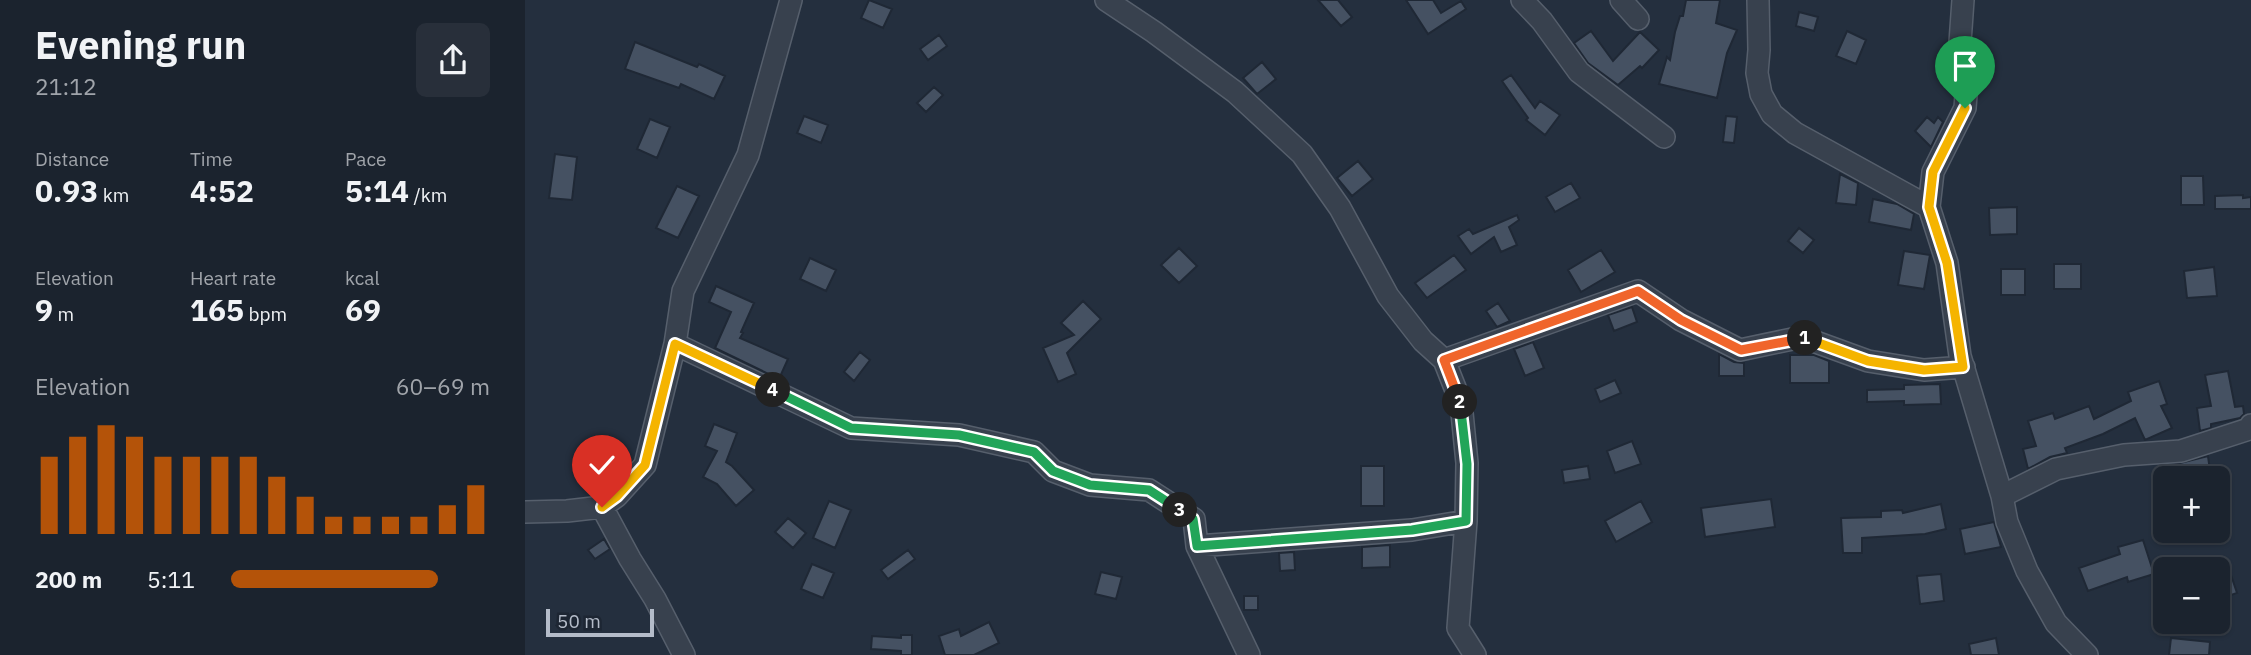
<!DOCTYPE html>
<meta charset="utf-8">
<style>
body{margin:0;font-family:"IBM Plex Sans",sans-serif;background:#282f3a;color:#f1f3f6;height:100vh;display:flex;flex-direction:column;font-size:26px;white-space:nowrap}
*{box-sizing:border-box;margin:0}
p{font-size:23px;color:#a0a4aa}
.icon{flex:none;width:38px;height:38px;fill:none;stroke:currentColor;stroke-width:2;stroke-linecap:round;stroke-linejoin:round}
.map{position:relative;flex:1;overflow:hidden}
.drawer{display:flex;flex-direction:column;background:#1b232e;width:525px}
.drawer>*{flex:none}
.tools{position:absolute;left:1628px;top:466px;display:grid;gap:14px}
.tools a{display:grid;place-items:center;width:77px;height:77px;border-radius:10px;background:#1b232e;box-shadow:0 2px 5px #0004,0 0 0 2px #39404a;font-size:35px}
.scale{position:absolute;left:21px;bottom:18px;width:108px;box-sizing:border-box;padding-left:7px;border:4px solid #b4bcc9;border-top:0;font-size:19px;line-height:24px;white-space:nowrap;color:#b4bcc9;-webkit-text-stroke:5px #1d2633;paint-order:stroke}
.pin{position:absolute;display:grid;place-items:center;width:60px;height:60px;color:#fff;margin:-72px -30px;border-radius:50% 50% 50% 0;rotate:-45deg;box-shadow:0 0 7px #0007}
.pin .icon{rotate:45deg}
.km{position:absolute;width:35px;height:35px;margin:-18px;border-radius:50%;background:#222;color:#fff;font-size:19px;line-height:35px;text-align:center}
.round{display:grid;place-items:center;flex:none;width:74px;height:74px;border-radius:10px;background:#282f3a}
.overview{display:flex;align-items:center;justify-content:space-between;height:119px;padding:0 35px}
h1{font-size:38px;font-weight:700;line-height:52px}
.figures{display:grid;grid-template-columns:repeat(3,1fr);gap:10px;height:119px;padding:7px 35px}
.figures div{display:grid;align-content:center}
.figures b{font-size:30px;font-weight:700}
.figures small{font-size:19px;font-weight:400}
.figures p{font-size:19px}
.chart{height:196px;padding:14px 35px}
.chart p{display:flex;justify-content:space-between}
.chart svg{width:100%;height:126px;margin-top:7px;stroke:#b45309;stroke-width:6}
ul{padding:0 35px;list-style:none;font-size:23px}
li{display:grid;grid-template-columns:112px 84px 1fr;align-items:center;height:52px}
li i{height:18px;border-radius:9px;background:#b45309}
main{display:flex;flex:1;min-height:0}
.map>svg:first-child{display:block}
.building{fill:#455162;stroke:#1f2835;stroke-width:2}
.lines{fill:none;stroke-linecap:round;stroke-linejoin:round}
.minor-casing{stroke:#565f6c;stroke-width:24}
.minor{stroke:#38414e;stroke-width:21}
.split-1-casing{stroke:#fff;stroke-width:14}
.split-2-casing{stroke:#fff;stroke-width:14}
.split-3-casing{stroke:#fff;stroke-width:14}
.split-4-casing{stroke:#fff;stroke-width:14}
.split-5-casing{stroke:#fff;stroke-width:14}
.split-1{stroke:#f5b400;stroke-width:9}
.split-2{stroke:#f0652b;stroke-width:9}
.split-3{stroke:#22a559;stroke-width:9}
.split-4{stroke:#22a559;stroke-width:9}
.split-5{stroke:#f5b400;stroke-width:9}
</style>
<main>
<section class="drawer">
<div class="overview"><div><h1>Evening run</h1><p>21:12</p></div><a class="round"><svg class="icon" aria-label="share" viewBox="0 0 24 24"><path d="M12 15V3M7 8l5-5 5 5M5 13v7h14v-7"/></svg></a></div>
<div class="figures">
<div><p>Distance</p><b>0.93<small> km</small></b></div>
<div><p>Time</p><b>4:52</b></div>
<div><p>Pace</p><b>5:14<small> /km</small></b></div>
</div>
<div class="figures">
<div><p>Elevation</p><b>9<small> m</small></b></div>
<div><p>Heart rate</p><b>165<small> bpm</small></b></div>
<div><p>kcal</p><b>69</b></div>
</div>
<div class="chart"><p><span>Elevation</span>60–69 m</p>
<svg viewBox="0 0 160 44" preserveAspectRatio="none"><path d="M5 44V17M15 44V10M25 44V6M35 44V10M45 44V17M55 44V17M65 44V17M75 44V17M85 44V24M95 44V31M105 44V38M115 44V38M125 44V38M135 44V38M145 44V34M155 44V27"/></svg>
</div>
<ul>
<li><b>200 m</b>5:11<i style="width:80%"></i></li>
</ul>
</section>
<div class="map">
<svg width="1726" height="655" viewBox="0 0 1726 655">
<rect width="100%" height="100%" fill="#242f3e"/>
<path class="building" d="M344,0l23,9 -9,19 -22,-10z
M793,0h20l14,17 -11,9z
M881,0h27l8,13 20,-12 5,8 -38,25z
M1161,0h34l-4,23 21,7 -10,23 -10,45 -58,-14 8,-27 3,3 5,-28 5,-16h3z
M1274,12l19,5 -4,14 -18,-5z
M1066,31l22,30 27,-29 19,18 -17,18 -2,-2 -22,19 -30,-22 -14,-20z
M1322,31l19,9 -10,24 -20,-8z
M414,35l8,11 -19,14 -8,-11z
M110,42l62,25 2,-3 26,12 -11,23 -33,-15 -2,4 -54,-19z
M737,62l14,17 -19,15 -14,-16z
M986,75l24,33 5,-7 20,14 -15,20 -19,-15 2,-2 -26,-37z
M409,87l9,8 -17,17 -9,-9z
M279,116l24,9 -7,18 -24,-10z
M1201,116l11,1 -3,26 -11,-1z
M1402,117l7,6 4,-6 5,5 -12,25 -16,-16z
M125,119l20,8 -13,31 -20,-9z
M30,154l22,3 -5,43 -23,-2z
M833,161l15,18 -21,17 -15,-18z
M1315,174l18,9 -2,22 -20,-2z
M1656,176h22l1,29h-23z
M1046,183l9,15 -25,14 -9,-15z
M152,186l22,10 -21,42 -22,-10z
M1718,195v3l8,-1v12h-36v-13z
M1348,199l24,5 17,10 -3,16 -42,-8z
M1492,207v27l-27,1 -1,-27z
M992,215l2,5 -10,7 8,18 -16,7 -7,-15 -23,17 -13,-18 11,-7 4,5z
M1274,228l15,12 -11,13 -15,-12z
M654,248l18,18 -18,17 -18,-18z
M1076,250l14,22 -34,20 -13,-22z
M1379,251l26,4 -6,34 -26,-4z
M929,255l12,15 -39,28 -12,-15z
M285,258l26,12 -10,21 -26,-12z
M1529,264h27v25h-27z
M1689,267l3,29 -30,2 -3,-27z
M1476,269h24v26h-24z
M191,286l38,17 -13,29 2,1 -3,5 48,21 -9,20 -64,-31 16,-36 -22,-10z
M558,301l18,18 -34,34 9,21 -18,8 -15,-34 31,-13 -13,-12z
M973,303l12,18 -13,6 -11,-16z
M1107,307l5,15 -23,9 -6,-16z
M1008,342l11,26 -19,8 -11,-27z
M335,352l10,8 -16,21 -10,-9z
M1194,354l15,8 10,1v13h-25z
M1265,355h24l15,6v22h-39z
M1703,371l7,36 8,-1 1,8 -4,4 -29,6v4l-11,3 -3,-23 14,-2 -6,-31z
M1090,380l6,13 -21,9 -5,-13z
M1634,381l8,23 -6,2 11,22 -27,12 -10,-22 -32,16 -38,14 2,5 -17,4 -22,12 -5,-20 13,-3 -8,-25 25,-8 2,6 34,-13 5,13 37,-18 -3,-9z
M1415,384l1,20 -37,1v-4l-37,1v-12l37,-1v-4z
M189,424l23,9 -11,29 6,4 22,24 -18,16 -19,-22 -14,-7 14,-26 -12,-5z
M1107,441l9,23 -26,9 -8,-22z
M1683,456l3,22h-25l-1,-7 -7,1 -2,-8z
M836,466h23v40h-23z
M1063,466l2,13 -26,4 -2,-13z
M1246,499l4,28 -70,10 -4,-29z
M304,501l22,9 -16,38 -22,-10z
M1116,501l11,21 -36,20 -11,-21z
M1416,504l5,25 -21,5 -63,4v15h-19l-2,-35 40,-1v-6l21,-1 1,3z
M263,518l18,15 -13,15 -18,-16z
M1469,522l7,25 -36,7 -5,-25z
M79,539l6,10 -15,10 -7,-9z
M1618,540l11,34 -26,8 -1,-5 -39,14 -9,-23 41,-14 -2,-7z
M865,545v22l-28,1v-21z
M383,550l7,9 -27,20 -7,-9z
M769,552l1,18 -15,1 -1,-18z
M287,564l22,9 -11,25 -22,-9z
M576,572l21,5 -6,22 -21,-5z
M1416,574l3,27 -24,3 -3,-28z
M1706,575l6,18 -20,7v-20z
M719,596h14v14h-14z
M464,622l10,21 -25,12h-29l-6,-19 20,-7 2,7z
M376,635h11v20h-11v-4l-30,-2 1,-13 29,2z
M1471,638l3,17h-28l-2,-11z
M1646,638l39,4 -1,13h-40z"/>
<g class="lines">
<g class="minor-casing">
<path id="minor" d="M581,0l48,32 81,60 67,62 38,54 48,88 35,45 21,19
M997,0l20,21 37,51 85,65
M1096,0l17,19
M1233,0l1,50 -2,23 4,21 11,20 23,19 134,74
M1438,0l-4,57 7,38 -1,13 -32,64 -4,35 18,56 13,93 42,140 5,26 20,49 29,52 31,32
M150,344l176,84 108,7 75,17 19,19 37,14 59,5 45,29 3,27 52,109
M1477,496l54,-27 68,-14 57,-4 68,-22 2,-4
M77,507l28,52 25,40 29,56
M0,512l42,-1 35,-4 15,-11 28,-31 30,-121 8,-53 65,-136 43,-155
M941,521l-8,107 17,27
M672,546l215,-16 54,-9 1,-58 -6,-60 -17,-43 194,-69 43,29 59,30 62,-13 66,24 56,9 40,-3"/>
</g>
<use href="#minor" class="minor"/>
</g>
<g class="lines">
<g class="split-1-casing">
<path id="split-1" d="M1280,338l63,23 56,9 39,-3 -16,-104 -18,-56 4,-35 32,-64"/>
</g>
<g class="split-2-casing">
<path id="split-2" d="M935,402l-16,-42 194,-69 43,29 60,30 64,-12"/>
</g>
<g class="split-3-casing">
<path id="split-3" d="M655,510l13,9 4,27 215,-16 54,-9 1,-57 -7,-62"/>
</g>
<g class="split-4-casing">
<path id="split-4" d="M248,390l78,38 108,7 75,17 19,19 37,14 59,5 31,20"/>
</g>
<g class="split-5-casing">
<path id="split-5" d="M77,507l15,-11 28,-31 30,-121 98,46"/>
</g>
<use href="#split-1" class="split-1"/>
<use href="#split-2" class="split-2"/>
<use href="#split-3" class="split-3"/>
<use href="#split-4" class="split-4"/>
<use href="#split-5" class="split-5"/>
</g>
</svg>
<div class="tools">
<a>+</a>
<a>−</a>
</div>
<div class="scale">50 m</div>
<div class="pin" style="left:1440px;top:108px;background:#1e9e55"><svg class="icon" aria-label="arrive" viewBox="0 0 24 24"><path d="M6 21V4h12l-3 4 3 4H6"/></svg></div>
<div class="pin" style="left:77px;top:507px;background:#d93025"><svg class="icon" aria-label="check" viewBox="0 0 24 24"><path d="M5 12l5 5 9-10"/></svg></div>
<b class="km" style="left:1280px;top:338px">1</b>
<b class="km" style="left:935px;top:402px">2</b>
<b class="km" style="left:655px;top:510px">3</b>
<b class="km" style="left:248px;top:390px">4</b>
</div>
</main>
